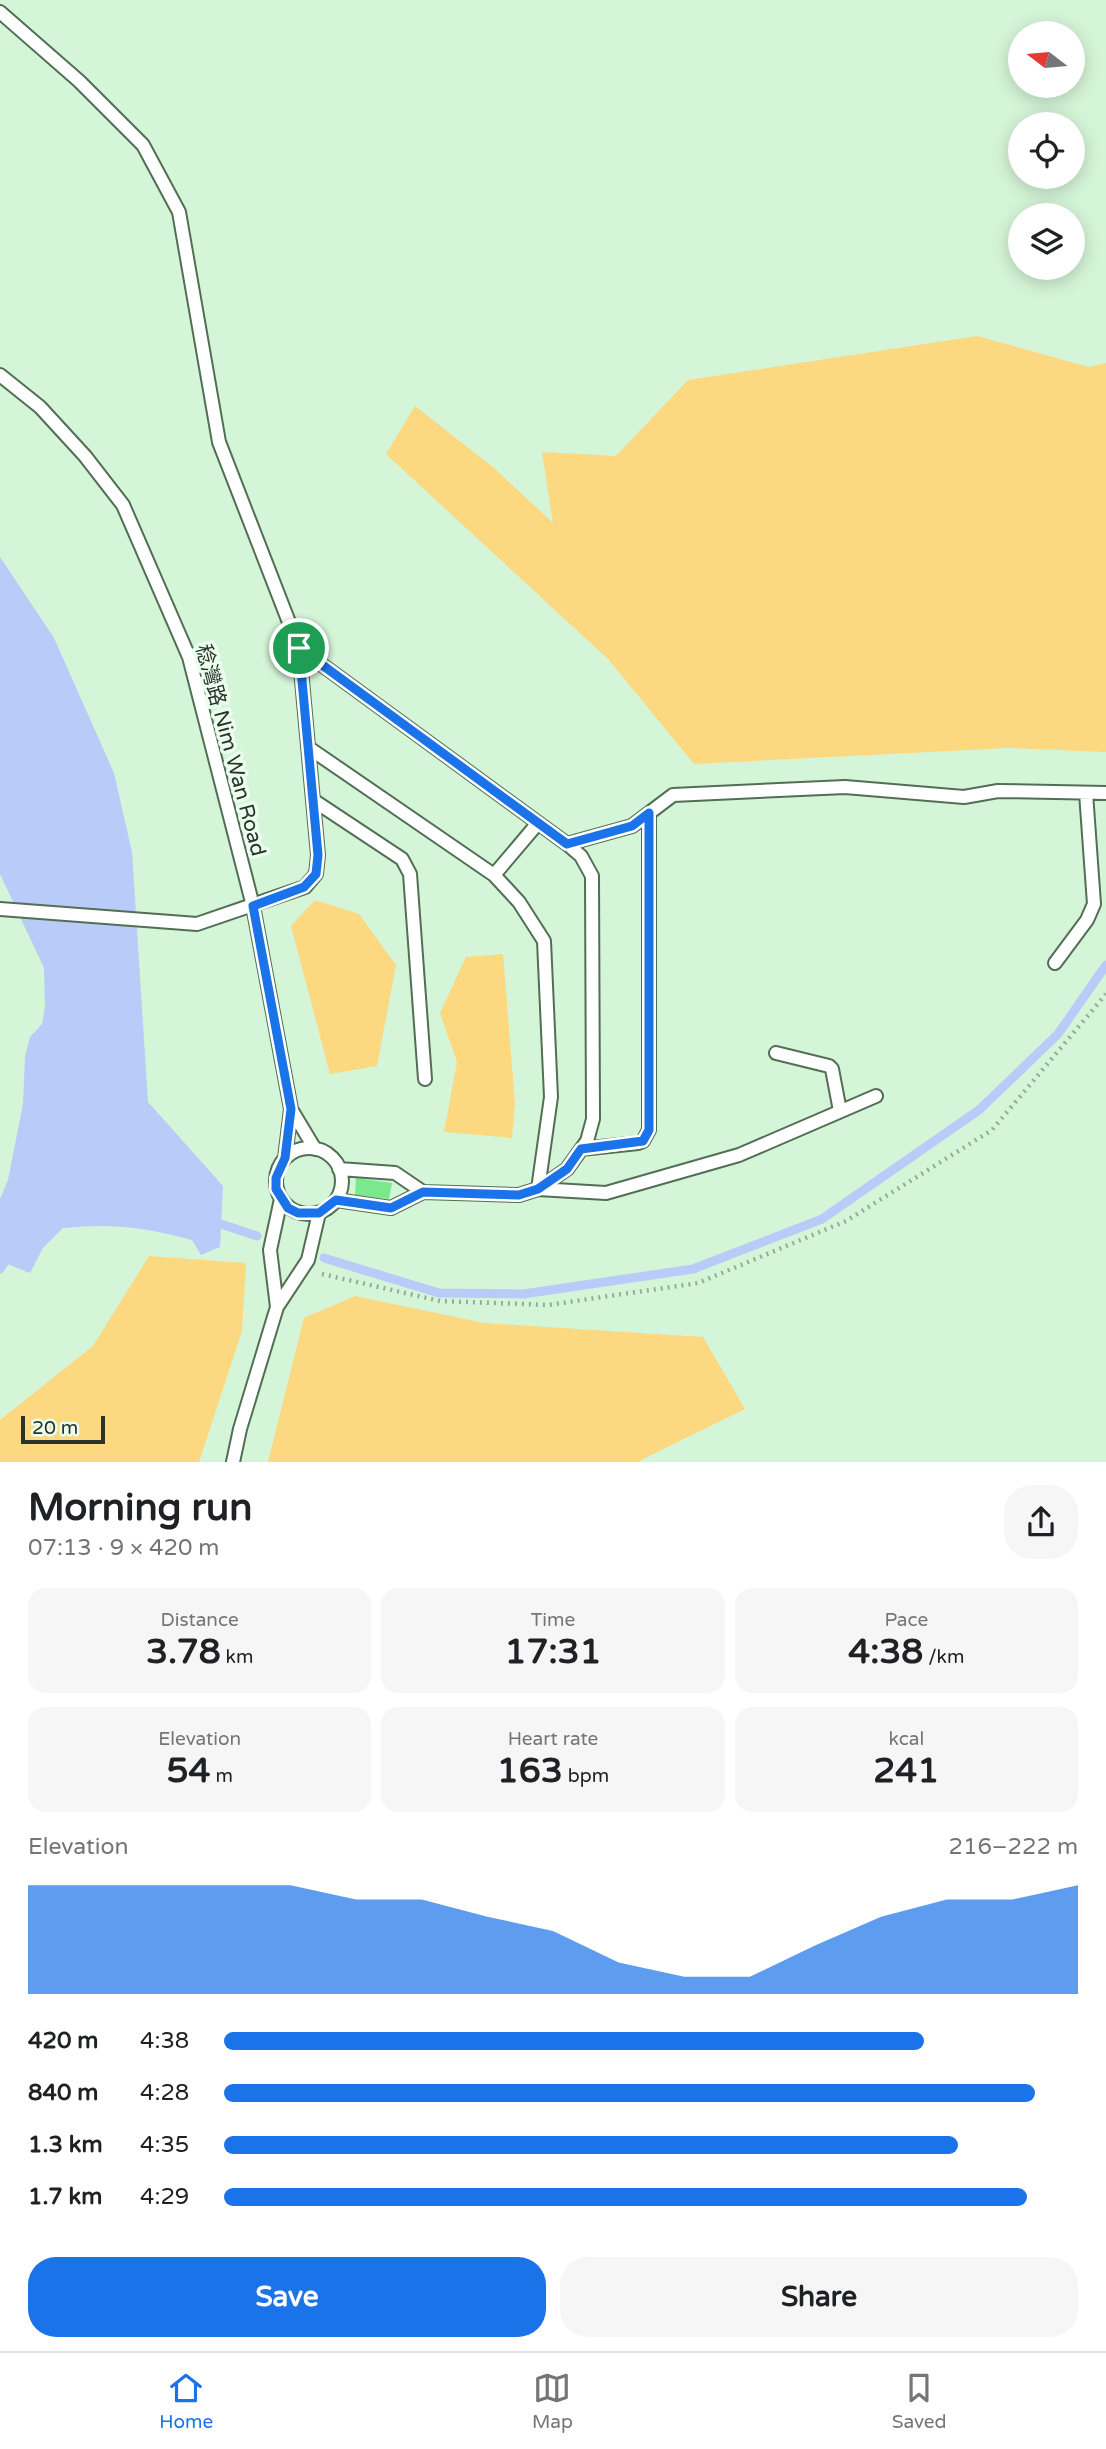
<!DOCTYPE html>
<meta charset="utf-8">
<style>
body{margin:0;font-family:"Varela Round","Noto Sans TC",sans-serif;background:#f6f6f6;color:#202124;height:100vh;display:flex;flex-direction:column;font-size:26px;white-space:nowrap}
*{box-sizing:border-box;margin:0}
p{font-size:23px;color:#757577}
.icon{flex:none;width:38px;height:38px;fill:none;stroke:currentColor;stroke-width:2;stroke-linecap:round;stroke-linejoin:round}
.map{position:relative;height:1462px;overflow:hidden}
.panel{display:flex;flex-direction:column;background:#fff;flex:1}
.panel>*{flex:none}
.needle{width:46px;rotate:286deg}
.buttons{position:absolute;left:1008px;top:21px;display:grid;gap:14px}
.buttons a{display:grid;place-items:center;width:77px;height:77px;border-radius:50%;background:#fff;box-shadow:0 4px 18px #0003;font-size:35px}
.scale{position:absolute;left:21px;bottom:18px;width:84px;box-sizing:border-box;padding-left:7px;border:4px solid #283429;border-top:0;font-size:19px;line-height:24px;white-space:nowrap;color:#283429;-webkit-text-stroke:5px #ebfeed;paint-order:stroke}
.pin{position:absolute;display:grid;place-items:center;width:60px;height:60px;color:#fff;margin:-30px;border:4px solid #fff;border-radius:50%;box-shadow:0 2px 7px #0007}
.round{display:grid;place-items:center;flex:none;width:74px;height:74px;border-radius:28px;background:#f6f6f6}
.summary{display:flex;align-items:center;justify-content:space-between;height:119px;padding:0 28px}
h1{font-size:38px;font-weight:700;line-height:52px}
.stats{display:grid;grid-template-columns:repeat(3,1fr);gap:10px;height:119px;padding:7px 28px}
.stats div{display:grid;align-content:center;border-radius:18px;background:#f6f6f6;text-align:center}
.stats b{font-size:35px;font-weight:700}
.stats small{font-size:19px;font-weight:400}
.stats p{font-size:19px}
.chart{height:196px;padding:14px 28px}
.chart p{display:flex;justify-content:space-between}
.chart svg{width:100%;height:126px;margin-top:7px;fill:#1a73e8;opacity:.7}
.action{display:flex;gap:14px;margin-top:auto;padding:14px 28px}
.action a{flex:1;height:80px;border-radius:28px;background:#1a73e8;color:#fff;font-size:28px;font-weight:700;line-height:80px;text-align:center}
.action a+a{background:#f6f6f6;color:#202124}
ul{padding:0 28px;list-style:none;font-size:23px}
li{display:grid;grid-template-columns:112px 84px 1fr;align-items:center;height:52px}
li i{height:18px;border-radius:9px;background:#1a73e8}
.dock{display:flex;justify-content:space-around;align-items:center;height:98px;border-top:2px solid #e0e0e0;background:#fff;font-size:19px;color:#757577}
.dock a{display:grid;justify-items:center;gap:4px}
.dock .selected{color:#1a73e8}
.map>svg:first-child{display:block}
.green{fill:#fcd880}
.water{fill:#b9cbf8}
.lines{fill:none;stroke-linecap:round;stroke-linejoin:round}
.stream{stroke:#b9cbf8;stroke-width:9}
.building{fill:#7ae88c}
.service-casing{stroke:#526e55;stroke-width:16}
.path{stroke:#95ad97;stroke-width:4.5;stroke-dasharray:2 5;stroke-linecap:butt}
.service{stroke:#fff;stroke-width:12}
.route-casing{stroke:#fff;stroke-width:14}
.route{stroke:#1a73e8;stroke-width:9}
.labels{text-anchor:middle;stroke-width:7;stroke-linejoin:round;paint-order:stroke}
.street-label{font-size:21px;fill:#283429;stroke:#ebfeed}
</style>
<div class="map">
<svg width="1106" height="1462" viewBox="0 0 1106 1462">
<rect width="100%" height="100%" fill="#d5f5d8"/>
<path class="green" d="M977,336l112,31 17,-4v389l-98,-4 -314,16 -86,-105 -222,-205 29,-48 79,62 59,55 -11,-71 74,4 72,-76z
M315,900l44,14 37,51 -19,101 -47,8 -39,-148z
M503,954l12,149 -3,35 -68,-6 13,-70 -17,-49 26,-56z
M149,1256l97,7 -4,68 -43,131h-199v-42l93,-74z
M355,1296l129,27 219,14 42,72 -108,53h-369l36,-144z"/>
<path class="water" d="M0,557l54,81 60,135 18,79 16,250 75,84 -3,61 -19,8 -9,-15c-47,-13 -80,-17 -129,-12l-20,20 -13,25 -30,-12v-62l8,-19 15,-76 2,-47 5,-20 12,-13 3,-17 -1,-39 -44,-94z"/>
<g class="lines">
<path class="stream" d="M221,1224l36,12
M324,1258l115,35 84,1 170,-25 129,-50 157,-109 79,-76 48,-69
M0,1269l4,-6"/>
</g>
<path class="building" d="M356,1178l36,5 -3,16 -34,-4z"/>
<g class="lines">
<g class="service-casing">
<path id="service" d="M0,12l79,69 64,64 36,67 40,230 80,206 19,207 -2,19 -11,13 -108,37 -197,-15
M0,375l40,32 45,49 38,49 66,152 64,249 38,203 -6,49
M299,648l268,196 14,12 11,20 1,243 -6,22 -20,28 -29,20 -19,6 -96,-3 -32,16 -55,-8
M309,748l185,127 25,27 25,39 7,156 -13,92 68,4 133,-38 137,-59
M313,800l89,59 8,15 15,205
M567,844l65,-18 41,-31 172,-8 119,10 34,-6 108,2
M494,875l44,-52
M1055,963l32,-43 7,-16 -8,-111
M776,1053l53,13 3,3 8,42
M291,1109l24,40
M276 1181a33 33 0 1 1 66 0a33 33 0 1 1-66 0Z
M581,1149l57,-6 5,-2 6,-11v-317
M339,1169l56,4 28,19
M277,1307l-7,-57 11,-51
M233,1462l7,-33 37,-122 31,-47 11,-47"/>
</g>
<path class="path" d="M322,1274l118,27 108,4 150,-22 148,-62 146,-91 114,-136"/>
<use href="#service" class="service"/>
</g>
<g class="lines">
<g class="route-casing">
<path id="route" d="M299,648l268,196 65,-18 17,-13v317l-6,11 -62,8 -14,20 -29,20 -19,6 -96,-3 -32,16 -55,-8 -17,13h-21l-10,-5 -12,-19v-11l9,-20 6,-49 -38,-203 51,-19 12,-13 2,-19z"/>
</g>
<use href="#route" class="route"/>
</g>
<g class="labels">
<g class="street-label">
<text transform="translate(231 750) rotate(75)" y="7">稔灣路 Nim Wan Road</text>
</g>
</g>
</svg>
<div class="buttons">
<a><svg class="needle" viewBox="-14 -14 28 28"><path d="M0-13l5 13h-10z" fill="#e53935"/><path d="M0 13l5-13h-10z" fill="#757577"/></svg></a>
<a><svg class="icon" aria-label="locate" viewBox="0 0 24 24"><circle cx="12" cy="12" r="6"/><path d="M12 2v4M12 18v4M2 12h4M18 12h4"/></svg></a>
<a><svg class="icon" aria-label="layers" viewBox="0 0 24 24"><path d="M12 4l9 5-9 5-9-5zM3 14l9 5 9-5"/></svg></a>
</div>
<div class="scale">20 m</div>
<div class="pin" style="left:299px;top:648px;background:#1e9e55"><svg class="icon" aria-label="arrive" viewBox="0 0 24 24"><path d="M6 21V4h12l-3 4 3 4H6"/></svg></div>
</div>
<section class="panel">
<div class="summary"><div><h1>Morning run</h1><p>07:13 · 9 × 420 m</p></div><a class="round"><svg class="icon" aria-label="share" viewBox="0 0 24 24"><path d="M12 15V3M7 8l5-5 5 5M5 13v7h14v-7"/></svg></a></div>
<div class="stats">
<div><p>Distance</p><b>3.78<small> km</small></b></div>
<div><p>Time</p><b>17:31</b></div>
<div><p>Pace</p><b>4:38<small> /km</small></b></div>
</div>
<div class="stats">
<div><p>Elevation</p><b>54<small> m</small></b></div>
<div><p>Heart rate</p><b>163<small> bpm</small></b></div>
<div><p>kcal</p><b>241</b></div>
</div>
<div class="chart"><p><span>Elevation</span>216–222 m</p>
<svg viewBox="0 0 160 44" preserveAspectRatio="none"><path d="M0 44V6L10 6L20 6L30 6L40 6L50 11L60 11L70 17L80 22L90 33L100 38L110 38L120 27L130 17L140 11L150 11L160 6V44z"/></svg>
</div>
<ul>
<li><b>420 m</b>4:38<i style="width:82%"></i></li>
<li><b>840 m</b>4:28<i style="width:95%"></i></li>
<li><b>1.3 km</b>4:35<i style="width:86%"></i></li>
<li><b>1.7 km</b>4:29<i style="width:94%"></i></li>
</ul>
<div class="action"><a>Save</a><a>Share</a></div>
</section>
<nav class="dock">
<a class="selected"><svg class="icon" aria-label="home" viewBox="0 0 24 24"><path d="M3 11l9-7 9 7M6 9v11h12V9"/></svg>Home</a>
<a><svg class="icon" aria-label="map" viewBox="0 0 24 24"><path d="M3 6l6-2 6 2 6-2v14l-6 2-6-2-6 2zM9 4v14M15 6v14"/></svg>Map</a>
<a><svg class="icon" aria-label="saved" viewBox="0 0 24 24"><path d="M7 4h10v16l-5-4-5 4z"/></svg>Saved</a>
</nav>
